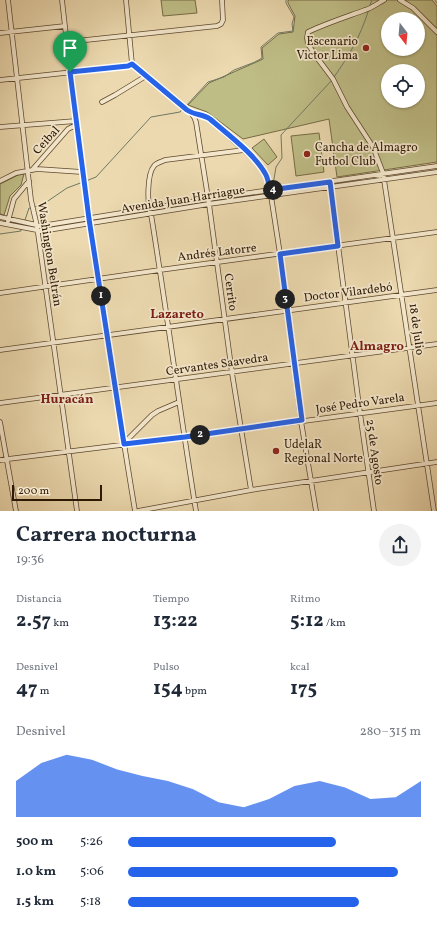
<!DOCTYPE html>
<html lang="es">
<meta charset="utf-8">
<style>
body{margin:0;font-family:Vollkorn,serif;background:#f2f2f3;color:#1f2937;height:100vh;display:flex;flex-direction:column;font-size:15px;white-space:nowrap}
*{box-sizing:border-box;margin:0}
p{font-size:13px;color:#747a83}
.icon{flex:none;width:22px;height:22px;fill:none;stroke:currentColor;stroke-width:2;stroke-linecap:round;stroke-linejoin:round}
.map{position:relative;height:511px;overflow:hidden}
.sheet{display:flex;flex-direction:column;background:#fff;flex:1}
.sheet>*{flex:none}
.needle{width:26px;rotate:164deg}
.tools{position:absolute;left:381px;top:12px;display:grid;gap:8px}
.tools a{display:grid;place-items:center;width:44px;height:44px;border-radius:50%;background:#fff;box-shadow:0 1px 3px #0004;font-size:20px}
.scale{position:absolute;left:12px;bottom:10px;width:90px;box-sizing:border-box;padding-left:4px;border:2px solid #2e1904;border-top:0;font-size:11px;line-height:14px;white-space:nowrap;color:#2e1904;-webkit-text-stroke:3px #f3e6cb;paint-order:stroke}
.pin{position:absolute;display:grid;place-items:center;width:34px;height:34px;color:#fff;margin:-41px -17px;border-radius:50% 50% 50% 0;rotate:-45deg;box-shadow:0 0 4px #0007}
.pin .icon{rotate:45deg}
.km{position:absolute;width:20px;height:20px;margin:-10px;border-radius:50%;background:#222;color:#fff;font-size:11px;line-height:20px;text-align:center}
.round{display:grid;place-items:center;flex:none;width:42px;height:42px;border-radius:21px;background:#f2f2f3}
.summary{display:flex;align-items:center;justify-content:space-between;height:68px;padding:0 16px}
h1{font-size:22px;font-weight:700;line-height:30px}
.figures{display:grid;grid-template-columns:repeat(3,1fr);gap:6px;height:68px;padding:4px 16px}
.figures div{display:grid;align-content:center}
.figures b{font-size:20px;font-weight:700}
.figures small{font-size:11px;font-weight:400}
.figures p{font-size:11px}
.chart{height:112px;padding:8px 16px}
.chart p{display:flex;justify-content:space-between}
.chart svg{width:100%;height:72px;margin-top:4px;fill:#2563eb;opacity:.7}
ul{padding:0 16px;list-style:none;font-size:13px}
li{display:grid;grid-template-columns:64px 48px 1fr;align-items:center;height:30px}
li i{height:10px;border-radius:5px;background:#2563eb}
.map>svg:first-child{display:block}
.green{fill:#bfbd86;stroke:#766b45;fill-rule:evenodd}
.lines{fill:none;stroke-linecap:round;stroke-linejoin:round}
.stream{stroke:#6e7a66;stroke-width:1}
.minor-casing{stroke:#5e492f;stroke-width:5.5}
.minor{stroke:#f3e6cb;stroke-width:4}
.route-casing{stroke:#fff;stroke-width:8}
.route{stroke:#2563eb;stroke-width:5}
.poi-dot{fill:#8f2418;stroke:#f3e6cb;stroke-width:1.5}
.labels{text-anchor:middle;stroke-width:3.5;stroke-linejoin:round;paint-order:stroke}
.poi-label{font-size:12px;fill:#2e1904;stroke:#f3e6cb;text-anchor:start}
.street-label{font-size:12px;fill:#2e1904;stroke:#f3e6cb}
.neighbourhood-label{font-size:13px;font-weight:bold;fill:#7a1f14;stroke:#f3e6cb}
</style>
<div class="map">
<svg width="437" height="511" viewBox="0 0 437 511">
<rect width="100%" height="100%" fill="#ecd9af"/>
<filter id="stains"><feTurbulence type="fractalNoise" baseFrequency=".005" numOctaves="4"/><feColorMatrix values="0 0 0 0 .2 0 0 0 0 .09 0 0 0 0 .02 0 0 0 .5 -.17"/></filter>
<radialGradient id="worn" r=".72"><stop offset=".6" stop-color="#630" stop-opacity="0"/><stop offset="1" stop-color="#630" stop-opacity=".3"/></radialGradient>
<path class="green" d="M161,0h34l2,13 -34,3z
M288,0h144l5,6v156l-100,15 -8,-58 -86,20 -36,-27 -19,-7 21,-22 54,-24 -1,-11 17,-14 14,-2 2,-16 -7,-13zM388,19h30v30h-30zM388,71h30v30h-30z
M319,133l5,39 -28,4 -5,-40z
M264,139l13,18 -9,8 -16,-17z
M24,174l-3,11 -11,11 -6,19 -4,-1v-30l18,-9z"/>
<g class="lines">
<path class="stream" d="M435,0l2,3
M370,5l2,-5
M334,77c15,-21 26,-40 34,-65
M186,106l22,-24 16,-5 10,-7 21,-8 7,-4 -1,-11 17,-14 15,-2 -1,-7 2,-7 -8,-14v-3
M86,181l10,-4 55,-60 29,-5 3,-4
M273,185l3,-18 6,-9 -1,-23 51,-55
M34,207l11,-4 22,-15 16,-6
M25,220l4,-12h2
M0,234l21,-3v-2"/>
<g class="minor-casing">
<path id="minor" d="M8,0l23,200 6,26 40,285
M62,0c19,171 45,341 73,511
M126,0l6,64 59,49 3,4 2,5 13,82 23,169 19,117
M384,0c-6,3 -12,8 -19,10 -19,7 -38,13 -57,22l-1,6 1,6 7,11 18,24 14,28 26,40 10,26 51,338
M400,0l13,8 24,24
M0,33l65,-7
M67,42l150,-16 4,-2 2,-4 -1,-20
M0,80l128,-14 4,-2
M102,102l13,-7 31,-19
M191,113l15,3 38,34 18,17 7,16 11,71 21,167 15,90
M0,127l76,-6
M32,170l36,-41 4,-2 5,-1
M0,181l16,-8 21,-4 45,3
M330,184l30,229 14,98
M0,217l41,9 167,-27 229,-33
M8,221l6,-22 15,-18
M0,223l42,8 167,-27 228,-32
M0,293l160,-23 277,-38
M0,350l437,-60
M0,403l437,-59
M0,422l16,89
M124,443l28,-28 6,-4 21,-9
M0,460l185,-23 252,-34
M138,511l113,-21 186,-28
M196,511c-16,-99 -29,-198 -45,-297 -4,-10 -4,-40 3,-48 2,-3 7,-4 11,-6l79,-10"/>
</g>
<use href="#minor" class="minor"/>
</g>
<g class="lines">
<g class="route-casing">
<path id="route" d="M132,64l55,46c7,5 16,4 23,9 16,14 46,36 56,56 2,4 3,10 4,15l60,-8 8,64 -58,8 22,166 -117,17 -61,7 -35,-225 -19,-147 58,-6z"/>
</g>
<use href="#route" class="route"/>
</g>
<g class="poi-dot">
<circle cx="366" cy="48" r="4"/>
<circle cx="307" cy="154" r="4"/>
<circle cx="276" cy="451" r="4"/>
</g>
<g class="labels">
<g class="poi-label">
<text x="358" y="45" text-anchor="end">Escenario<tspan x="358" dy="14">Victor Lima</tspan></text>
<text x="315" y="151">Cancha de Almagro<tspan x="315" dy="14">Futbol Club</tspan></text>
<text x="284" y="448">UdelaR<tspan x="284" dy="14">Regional Norte</tspan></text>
</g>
<g class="street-label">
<text transform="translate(46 140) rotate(-48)" y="4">Ceibal</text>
<text transform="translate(183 199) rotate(-9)" y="4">Avenida Juan Harriague</text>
<text transform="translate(217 252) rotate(-7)" y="4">Andrés Latorre</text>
<text transform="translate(50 254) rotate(81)" y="4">Washington Beltrán</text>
<text transform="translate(231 292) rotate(82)" y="4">Cerrito</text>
<text transform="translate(348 292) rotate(-7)" y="4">Doctor Vilardebó</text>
<text transform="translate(417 329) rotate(82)" y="4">18 de Julio</text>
<text transform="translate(217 364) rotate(-8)" y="4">Cervantes Saavedra</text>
<text transform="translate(360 403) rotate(-8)" y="4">José Pedro Varela</text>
<text transform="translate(375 452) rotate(82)" y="4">25 de Agosto</text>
</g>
<g class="neighbourhood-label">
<text x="177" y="318">Lazareto</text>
<text x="377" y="350">Almagro</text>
<text x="67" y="403">Huracán</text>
</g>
</g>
<rect width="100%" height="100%" filter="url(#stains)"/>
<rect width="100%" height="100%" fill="url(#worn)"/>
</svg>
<div class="tools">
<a><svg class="needle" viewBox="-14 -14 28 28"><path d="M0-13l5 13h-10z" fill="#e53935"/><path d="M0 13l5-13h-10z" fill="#747a83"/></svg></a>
<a><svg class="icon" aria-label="locate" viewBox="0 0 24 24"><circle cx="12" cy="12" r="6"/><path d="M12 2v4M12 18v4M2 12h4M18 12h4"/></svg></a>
</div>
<div class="scale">200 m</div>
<div class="pin" style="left:70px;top:72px;background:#1e9e55"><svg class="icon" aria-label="arrive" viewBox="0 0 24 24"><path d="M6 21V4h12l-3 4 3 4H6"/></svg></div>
<b class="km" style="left:101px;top:296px">1</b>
<b class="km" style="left:200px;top:435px">2</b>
<b class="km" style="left:285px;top:299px">3</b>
<b class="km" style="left:273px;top:190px">4</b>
</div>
<section class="sheet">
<div class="summary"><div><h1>Carrera nocturna</h1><p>19:36</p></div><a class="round"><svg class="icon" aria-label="share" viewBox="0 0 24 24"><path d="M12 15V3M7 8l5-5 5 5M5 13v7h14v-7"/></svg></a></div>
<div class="figures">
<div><p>Distancia</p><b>2.57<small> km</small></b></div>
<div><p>Tiempo</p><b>13:22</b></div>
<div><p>Ritmo</p><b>5:12<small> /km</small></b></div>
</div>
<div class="figures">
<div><p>Desnivel</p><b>47<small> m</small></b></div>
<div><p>Pulso</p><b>154<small> bpm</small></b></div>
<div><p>kcal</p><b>175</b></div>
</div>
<div class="chart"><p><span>Desnivel</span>280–315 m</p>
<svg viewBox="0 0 160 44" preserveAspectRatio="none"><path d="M0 44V22L10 11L20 6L30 9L40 15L50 19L60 22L70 27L80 35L90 38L100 33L110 25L120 22L130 26L140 33L150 32L160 22V44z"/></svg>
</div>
<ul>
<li><b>500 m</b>5:26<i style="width:71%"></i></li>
<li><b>1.0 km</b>5:06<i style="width:92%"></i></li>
<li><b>1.5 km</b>5:18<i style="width:79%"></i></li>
</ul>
</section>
